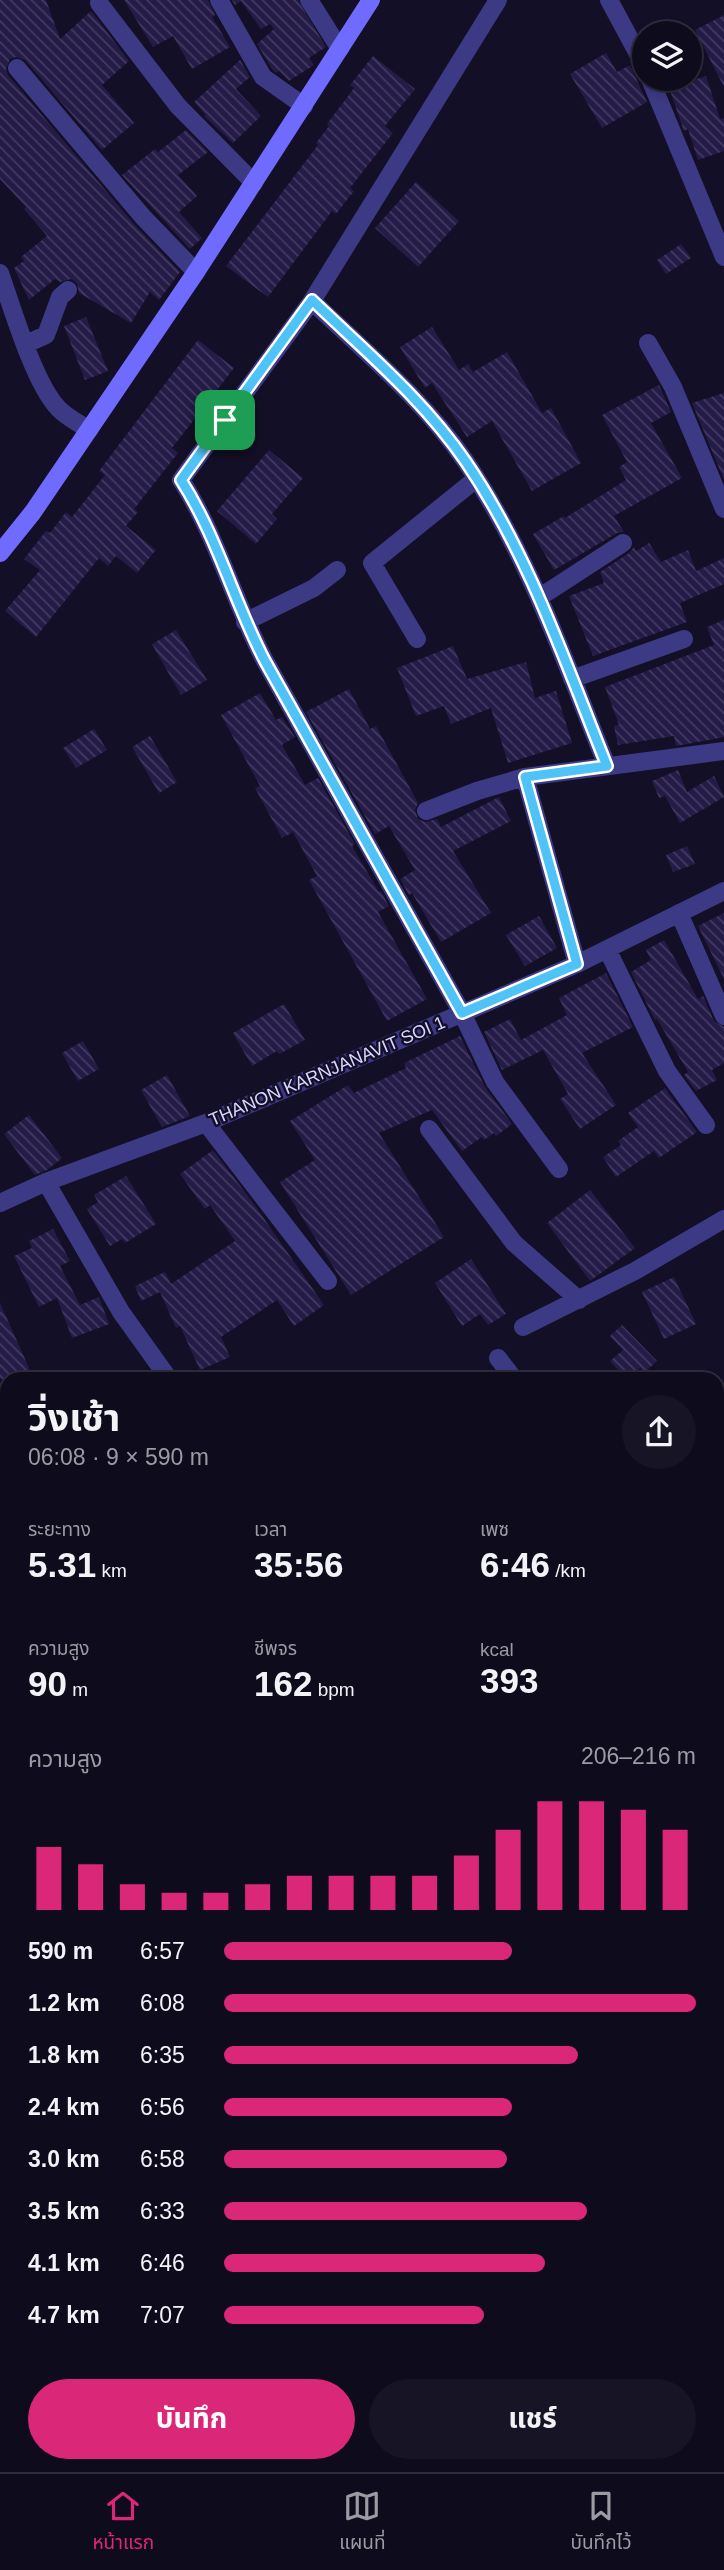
<!DOCTYPE html>
<html lang="th">
<meta charset="utf-8">
<style>
body{margin:0;font-family:Helvetica,"Noto Sans Thai",sans-serif;background:#171425;color:#f1f3f6;height:100vh;display:flex;flex-direction:column;font-size:26px;white-space:nowrap}
*{box-sizing:border-box;margin:0}
p{font-size:23px;color:#9b9ba3}
.icon{flex:none;width:38px;height:38px;fill:none;stroke:currentColor;stroke-width:2;stroke-linecap:round;stroke-linejoin:round}
.map{position:relative;flex:1;overflow:hidden}
.side{position:absolute;left:0px;top:1372px;width:724px;height:1101px;display:flex;flex-direction:column;background:#0e0b1c;border-radius:21px 21px 0 0;box-shadow:0 4px 10px #0003,0 0 0 2px #2e2b3b}
.side>*{flex:none}
.tools{position:absolute;left:632px;top:21px;display:grid;gap:14px}
.tools a{display:grid;place-items:center;width:70px;height:70px;border-radius:50%;background:#0e0b1c;box-shadow:0 4px 10px #0003,0 0 0 2px #2e2b3b;font-size:35px}
.pin{position:absolute;display:grid;place-items:center;width:60px;height:60px;color:#fff;margin:-30px;border-radius:14px;box-shadow:0 4px 10px #0006}
.round{display:grid;place-items:center;flex:none;width:74px;height:74px;border-radius:37px;background:#171425}
.headline{display:flex;align-items:center;justify-content:space-between;height:119px;padding:0 28px}
h1{font-size:38px;font-weight:700;line-height:52px}
.metrics{display:grid;grid-template-columns:repeat(3,1fr);gap:10px;height:119px;padding:7px 28px}
.metrics div{display:grid;align-content:center}
.metrics b{font-size:35px;font-weight:700}
.metrics small{font-size:19px;font-weight:400}
.metrics p{font-size:19px}
.chart{height:196px;padding:14px 28px}
.chart p{display:flex;justify-content:space-between}
.chart svg{width:100%;height:126px;margin-top:7px;stroke:#db2777;stroke-width:6}
.cta{display:flex;gap:14px;margin-top:auto;padding:14px 28px}
.cta a{flex:1;height:80px;border-radius:42px;background:#db2777;color:#fff;font-size:28px;font-weight:700;line-height:80px;text-align:center}
.cta a+a{background:#171425;color:#f1f3f6}
ul{padding:0 28px;list-style:none;font-size:23px}
li{display:grid;grid-template-columns:112px 84px 1fr;align-items:center;height:52px}
li i{height:18px;border-radius:9px;background:#db2777}
.dock{display:flex;justify-content:space-around;align-items:center;height:98px;border-top:2px solid #2e2b3b;background:#0e0b1c;font-size:19px;color:#9b9ba3}
.dock a{display:grid;justify-items:center;gap:4px}
.dock .active{color:#db2777}
.map>svg:first-child{display:block}
.building{fill:url(#building-back-hatch)}
.lines{fill:none;stroke-linecap:round;stroke-linejoin:round}
.street{stroke:#3d3a85;stroke-width:18}
.secondary{stroke:#6f6bff;stroke-width:18}
.route-casing{stroke:#fff;stroke-width:14}
.route{stroke:#4fc3f7;stroke-width:9}
.labels{text-anchor:middle;stroke-width:5;stroke-linejoin:round;paint-order:stroke}
.street-label{font-size:18px;fill:#d9d4ff;stroke:#130f26}
</style>
<div class="map">
<svg width="724" height="2472" viewBox="0 0 724 2472">
<defs>
<pattern id="building-back-hatch" width="6" height="6" patternUnits="userSpaceOnUse" patternTransform="scale(1.75)"><rect width="6" height="6" fill="#241b47"/><path d="M-1 5l2 2M0 0l6 6M5-1l2 2" fill="none" stroke="#433b63"/></pattern>
</defs>
<rect width="100%" height="100%" fill="#130f26"/>
<path class="building" d="M0,0h46l14,39 31,-28 38,50 -27,24 32,38 -32,27 -77,-90 -9,-3 -6,2 -4,10 2,6 126,149 46,48 -21,28 -9,-8 -19,31 -52,-30 -2,-10 -6,-4 -11,3 -5,-3 -26,21 -15,-32 10,-7 -3,-4 26,-21 -23,-27 2,-2 -26,-28z
M124,0h84l7,15 -3,2 18,30 -38,22 -19,-33 -20,11z
M232,0h66l28,47 -17,11 5,7 -25,16 -10,-10 -3,2 -4,-4 -15,-25 17,-15 -4,-5 -9,5 -20,-28 -6,4z
M724,15v72l-29,-57z
M606,53l11,19 13,-7 17,37 -45,26 -32,-54z
M373,56l42,33 -30,37 8,7 -43,55 4,3 -18,23 -4,-3 -64,86 -42,-31 92,-121 -2,-2 13,-17 -2,-2 27,-36 -4,-3z
M240,60l10,17 -14,12 25,27 -28,27 -29,-27 2,-1 -12,-13z
M706,76l14,43 4,-1v33l-26,9 -10,-31 -4,2 -15,-43z
M186,130l22,22 -30,23 19,21 -18,16 23,26 -12,11 -68,-74 33,-26 3,3z
M416,182l43,39 -41,46 -43,-39z
M681,244l10,14 -25,16 -9,-14z
M86,317l22,54 -23,9 -21,-54z
M432,327l27,43 9,-6 5,8 34,-20 35,61 9,-5 30,55 -49,28 -40,-70 -25,16 -35,-54 -7,5 -25,-41z
M198,340l36,28 -62,80 6,5 -44,56 4,3 -12,14 30,24 -19,23 -21,-17 -8,10 -9,-8 -63,79 -31,-26 35,-41 -16,-11 22,-28 4,2 16,-21 6,5 33,-42 -6,-4z
M659,385l12,27 -20,11 31,55 -68,38 10,16 -7,1 -63,37 -21,-36 31,-18 1,2 61,-38 -7,-13 8,-5 -25,-47z
M724,393v87l-32,-77z
M269,450l34,28 -31,36 5,5 -21,25 -39,-33z
M649,543l12,19 27,-12 8,21 28,-13v26l-44,19 7,19 -94,34 -24,-60 35,-13 -4,-11 29,-19 5,-6 2,4z
M724,620v117l-48,9 -2,-10 -56,9 -4,-19 5,-1 -14,-38 109,-42 -7,-18z
M176,630l31,50 -26,15 -29,-51z
M453,646l14,33 59,-17 9,36 21,-7 16,52 -64,20 -17,-55 -40,16 -7,-18 -28,10 -19,-48z
M349,689l21,40 6,-3 42,77 -3,7 3,9 7,3 12,-3 4,8 58,-30 12,24 -58,30 38,62 -50,29 -29,-49 -3,2 -9,-16 15,-9 -26,-44 -14,8 -69,-122z
M260,693l16,27 6,-3 13,20 -13,8 23,40 13,-7 37,66 -3,2 27,46 2,-1 8,15 -11,6 49,87 -40,22 -78,-141 8,-4 -24,-44 -11,6 -27,-50 5,-2 -39,-71z
M94,729l13,21 -31,18 -13,-20z
M150,736l27,46 -18,11 -27,-46z
M678,770l9,22 27,-16 10,21 -44,26 -15,-27 -6,2 -7,-17z
M687,846l8,18 -22,8 -7,-17z
M724,913v66l-26,-53z
M539,916l18,32 -32,18 -19,-31z
M664,940l34,59 5,-3 11,25 10,6v36l-12,7 5,10 -21,11 -12,-16 4,-3 -31,-53 -2,1 -24,-48 20,-12 -5,-10z
M606,973l27,54 -51,26 34,52 -36,24 -20,-30 8,-5 -25,-44 -41,20 -18,-38 26,-13 11,21 46,-25 -8,-17z
M284,1004l21,36 -26,14 -2,-3 -25,15 -19,-33z
M460,1036l25,51 27,37 -16,12 -2,-3 -10,7 -2,-3 -20,14 -30,-41 -53,23 65,104 -93,58 -71,-113 35,-22 -25,-39 58,-36 6,8 52,-25 -2,-5z
M83,1041l16,28 -21,12 -16,-28z
M167,1075l23,41 -28,11 -21,-37z
M665,1088l32,44 -38,26 -5,-7 -38,26 -13,-20 18,-12 -3,-4 20,-14 -10,-14z
M29,1115l33,43 -15,12 -12,5 -31,-41z
M213,1150l38,50 73,105 -30,21 -17,-26 -56,37 9,20 -30,13 -20,-44 -4,2 -16,-36 -19,9 -6,-15 30,-14 6,12 64,-43 -25,-36 -5,4 -25,-35z
M126,1176l30,48 -31,19 -3,-4 -12,7 -23,-37 11,-7 -4,-7z
M590,1190l45,58 -45,33 -43,-58z
M53,1229l17,32 -10,5 20,39 19,-8 10,27 -37,14 -15,-40 -18,9 -25,-51 18,-8 -3,-7z
M471,1259l35,55 -18,11 -8,-11 -18,12 -27,-43z
M674,1277l22,47 -32,15 -22,-47z
M0,1303l34,76h-34z
M622,1325l35,36 -13,12 -4,-5 -14,11 -16,-18 13,-11 -13,-14z"/>
<g class="lines">
<path class="street" d="M219,0l44,77 41,29
M309,0l31,49
M498,0l-186,301 -131,179c36,56 53,122 84,181l197,352 33,69 64,87
M609,0l35,65
M99,3l79,103 76,77
M17,68l126,149 53,55
M650,79l74,178
M0,273c12,34 34,110 58,135 8,9 21,15 31,22
M312,301c53,51 112,99 154,161 63,94 99,200 141,304
M648,343l25,44 51,122
M26,344l20,-9 14,-38 8,-7
M540,597l83,-54
M245,622l69,-34 23,-18
M417,639l-45,-76 104,-84
M572,679l112,-40
M426,811l51,-20 48,-14
M679,913l45,103
M607,949l60,122 39,54
M577,964l-52,-187 199,-26
M206,1123l122,158
M429,1129l85,114 65,57
M46,1182l75,130 48,67
M0,1203l46,-21 160,-59 371,-159 147,-73
M523,1327l112,-56 89,-52
M498,1358l16,21
M718,1422l6,-4
M718,1653l6,-3
M718,1668l6,13
M0,1873l7,-2
M0,2022l7,19
M718,2028l6,-2
M159,2466l3,6
M549,2466l2,6"/>
<path class="secondary" d="M0,553l33,-41 163,-240 175,-272"/>
</g>
<g class="lines">
<g class="route-casing">
<path id="route" d="M312,300c53,51 112,100 154,162 63,93 99,200 141,304l-82,11 52,187 -115,49 -197,-352c-31,-59 -48,-125 -84,-181z"/>
</g>
<use href="#route" class="route"/>
</g>
<g class="labels">
<g class="street-label">
<text transform="translate(327 1071) rotate(-23)" y="6">THANON KARNJANAVIT SOI 1</text>
</g>
</g>
</svg>
<div class="tools">
<a><svg class="icon" aria-label="layers" viewBox="0 0 24 24"><path d="M12 4l9 5-9 5-9-5zM3 14l9 5 9-5"/></svg></a>
</div>
<div class="pin" style="left:225px;top:420px;background:#1e9e55"><svg class="icon" aria-label="arrive" viewBox="0 0 24 24"><path d="M6 21V4h12l-3 4 3 4H6"/></svg></div>
<section class="side">
<div class="headline"><div><h1>วิ่งเช้า</h1><p>06:08 · 9 × 590 m</p></div><a class="round"><svg class="icon" aria-label="share" viewBox="0 0 24 24"><path d="M12 15V3M7 8l5-5 5 5M5 13v7h14v-7"/></svg></a></div>
<div class="metrics">
<div><p>ระยะทาง</p><b>5.31<small> km</small></b></div>
<div><p>เวลา</p><b>35:56</b></div>
<div><p>เพซ</p><b>6:46<small> /km</small></b></div>
</div>
<div class="metrics">
<div><p>ความสูง</p><b>90<small> m</small></b></div>
<div><p>ชีพจร</p><b>162<small> bpm</small></b></div>
<div><p>kcal</p><b>393</b></div>
</div>
<div class="chart"><p><span>ความสูง</span>206–216 m</p>
<svg viewBox="0 0 160 44" preserveAspectRatio="none"><path d="M5 44V22M15 44V28M25 44V35M35 44V38M45 44V38M55 44V35M65 44V32M75 44V32M85 44V32M95 44V32M105 44V25M115 44V16M125 44V6M135 44V6M145 44V9M155 44V16"/></svg>
</div>
<ul>
<li><b>590 m</b>6:57<i style="width:61%"></i></li>
<li><b>1.2 km</b>6:08<i style="width:100%"></i></li>
<li><b>1.8 km</b>6:35<i style="width:75%"></i></li>
<li><b>2.4 km</b>6:56<i style="width:61%"></i></li>
<li><b>3.0 km</b>6:58<i style="width:60%"></i></li>
<li><b>3.5 km</b>6:33<i style="width:77%"></i></li>
<li><b>4.1 km</b>6:46<i style="width:68%"></i></li>
<li><b>4.7 km</b>7:07<i style="width:55%"></i></li>
</ul>
<div class="cta"><a>บันทึก</a><a>แชร์</a></div>
</section>
</div>
<nav class="dock">
<a class="active"><svg class="icon" aria-label="home" viewBox="0 0 24 24"><path d="M3 11l9-7 9 7M6 9v11h12V9"/></svg>หน้าแรก</a>
<a><svg class="icon" aria-label="map" viewBox="0 0 24 24"><path d="M3 6l6-2 6 2 6-2v14l-6 2-6-2-6 2zM9 4v14M15 6v14"/></svg>แผนที่</a>
<a><svg class="icon" aria-label="saved" viewBox="0 0 24 24"><path d="M7 4h10v16l-5-4-5 4z"/></svg>บันทึกไว้</a>
</nav>
